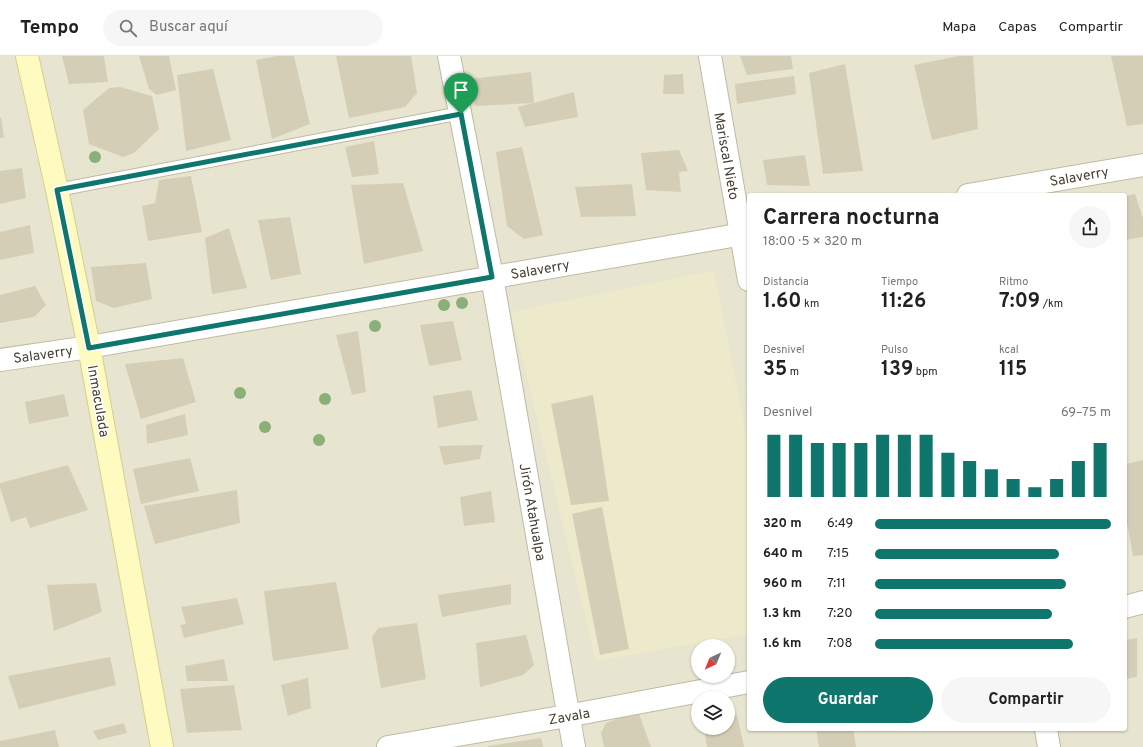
<!DOCTYPE html>
<html lang="es">
<meta charset="utf-8">
<style>
body{margin:0;font-family:Overpass,sans-serif;background:#f6f6f6;color:#222;height:100vh;display:flex;flex-direction:column;font-size:15px;white-space:nowrap}
*{box-sizing:border-box;margin:0}
p{font-size:13px;color:#767676}
.icon{flex:none;width:22px;height:22px;fill:none;stroke:currentColor;stroke-width:2;stroke-linecap:round;stroke-linejoin:round}
.map{position:relative;flex:1;overflow:hidden}
.details{position:absolute;left:747px;top:137px;width:380px;height:538px;display:flex;flex-direction:column;background:#fff;border-radius:4px;box-shadow:0 1px 3px #0004}
.details>*{flex:none}
.needle{width:26px;rotate:224deg}
.fabs{position:absolute;left:691px;top:583px;display:grid;gap:8px}
.fabs a{display:grid;place-items:center;width:44px;height:44px;border-radius:50%;background:#fff;box-shadow:0 1px 3px #0004;font-size:20px}
.pin{position:absolute;display:grid;place-items:center;width:34px;height:34px;color:#fff;margin:-41px -17px;border-radius:50% 50% 50% 0;rotate:-45deg;box-shadow:0 0 4px #0007}
.pin .icon{rotate:45deg}
.round{display:grid;place-items:center;flex:none;width:42px;height:42px;border-radius:21px;background:#f6f6f6}
.headline{display:flex;align-items:center;justify-content:space-between;height:68px;padding:0 16px}
h1{font-size:22px;font-weight:700;line-height:30px}
.figures{display:grid;grid-template-columns:repeat(3,1fr);gap:6px;height:68px;padding:4px 16px}
.figures div{display:grid;align-content:center}
.figures b{font-size:20px;font-weight:700}
.figures small{font-size:11px;font-weight:400}
.figures p{font-size:11px}
.chart{height:112px;padding:8px 16px}
.chart p{display:flex;justify-content:space-between}
.chart svg{width:100%;height:72px;margin-top:4px;stroke:#0f766e;stroke-width:6}
.button{display:flex;gap:8px;margin-top:auto;padding:8px 16px}
.button a{flex:1;height:46px;border-radius:24px;background:#0f766e;color:#fff;font-size:16px;font-weight:700;line-height:46px;text-align:center}
.button a+a{background:#f6f6f6;color:#222}
ul{padding:0 16px;list-style:none;font-size:13px}
li{display:grid;grid-template-columns:64px 48px 1fr;align-items:center;height:30px}
li i{height:10px;border-radius:5px;background:#0f766e}
header{display:flex;align-items:center;gap:24px;box-sizing:border-box;height:56px;padding:0 20px;background:#fff;border-bottom:1px solid #e0e0e0}
header strong{font-size:19px}
nav{display:flex;gap:22px;margin-inline-start:auto;font-size:14px}
.search{width:280px;height:36px;background:#f6f6f6;display:flex;align-items:center;gap:10px;box-sizing:border-box;padding:0 14px;border-radius:22px;color:#767676;font-size:15px}
.map>svg:first-child{display:block}
.residential{fill:#e7e4d0;fill-rule:evenodd}
.education{fill:#ede9cb}
.building{fill:#d5ceb7}
.lines{fill:none;stroke-linecap:round;stroke-linejoin:round}
.lane-casing{stroke:#bfbaa4;stroke-width:14}
.street-casing{stroke:#bfbaa4;stroke-width:24}
.secondary-casing{stroke:#d6cf8e;stroke-width:24}
.lane{stroke:#fff;stroke-width:12}
.street{stroke:#fff;stroke-width:22}
.secondary{stroke:#fffac0;stroke-width:22}
.tree{fill:#8aaf78}
.route-casing{stroke:#fff;stroke-width:8}
.route{stroke:#0f766e;stroke-width:5}
.labels{text-anchor:middle;stroke-width:3;stroke-linejoin:round;paint-order:stroke}
.street-label{font-size:14px;fill:#454032;stroke:#fff}
</style>
<header>
<strong>Tempo</strong>
<div class="search"><svg class="icon" aria-label="search" viewBox="0 0 24 24"><circle cx="10" cy="10" r="6"/><path d="M15 15l6 6"/></svg>Buscar aquí</div>
<nav><a>Mapa</a><a>Capas</a><a>Compartir</a></nav>
</header>
<div class="map">
<svg width="1143" height="691" viewBox="0 0 1143 691">
<rect width="100%" height="100%" fill="#f3f0e2"/>
<path class="residential" d="M0,0h1143v691h-1143zM749,139h376v534h-376zM698,590h30v30h-30zM698,642h30v30h-30z"/>
<path class="education" d="M714,214l35,179v185l-153,27 -85,-349z"/>
<path class="building" d="M62,0h42l4,26 -39,2z
M139,0h30l7,34 -19,5 -8,-6z
M277,0h17l16,68 -38,15 -16,-79z
M336,0h75l6,37 -12,14 -56,11z
M740,0h51l2,13 -46,6z
M959,0h14l5,73 -46,11 -18,-75z
M1111,0h32v68l-16,2z
M845,8l18,107 -40,3 -14,-101z
M213,13l18,71 -45,11 -9,-76z
M531,16l3,31 40,-11 4,25 -53,10 -7,-20 15,-4 -58,3 -5,-27z
M683,18l1,20h-21l1,-19z
M794,20l2,18 -59,10 -2,-20z
M120,31l32,9 7,33 -25,24 -11,4 -34,-13 -6,-34 26,-22z
M1,61l3,20 -4,1v-20z
M374,85l5,33 -27,3 -7,-30z
M522,91l21,88 -19,4 -17,-13 -11,-74z
M679,94l9,21 -9,1 2,20 -35,-2 -5,-37z
M805,99l5,31 -43,-1 -4,-25z
M22,112l4,30 -26,6v-33z
M191,120l11,56 -54,9 -6,-35 13,-3 4,-23z
M403,127l20,68 -59,13 -13,-79z
M632,128l4,32 -55,1 -6,-30z
M1135,138l8,24v19l-18,3v-44z
M290,161l11,57 -30,6 -13,-60z
M30,169l4,28 -34,7v-28z
M229,172l18,60 -35,6 -7,-56z
M146,207l6,36 -38,9 -18,-7 -5,-34z
M35,230l11,19 -12,12 -34,6v-28z
M453,265l9,39 -33,6 -9,-41z
M358,275l8,61 -14,3 -16,-60z
M183,302l13,44 -55,17 -16,-55z
M471,334l7,30 -40,8 -5,-32z
M64,338l5,22 -40,8 -4,-22z
M593,339l16,106 -38,4 -20,-101z
M185,358l3,21 -41,9 -1,-19z
M483,389l-3,14 -36,6 -5,-19z
M190,402l9,33 -58,13 -8,-35z
M1143,404v95l-10,1 -8,-44v-48z
M68,409l20,45 -58,18 -4,-11 -15,5 -11,-35v-4z
M237,434l3,33 -85,21 -11,-38z
M491,435l4,31 -31,4 -4,-29z
M602,451l27,142 -29,6 -28,-141z
M336,526l13,67 -76,12 -9,-70z
M96,527l6,29 -48,19 -7,-46z
M511,528v20l-69,13 -4,-22z
M237,542l7,26 -60,14 -4,-13 6,-1 -5,-17z
M417,567l9,56 -45,9 -9,-51 6,-9z
M526,579l8,30 -11,10 -43,12 -4,-44z
M1137,582v39l-12,2v-39z
M110,601l6,28 -97,24 -11,-33z
M224,603l4,22h-41l-2,-15z
M308,622l3,30 -23,8 -7,-31z
M234,629l8,45 -55,3 -7,-44z
M638,655l13,36h-47l-3,-14 5,-10z
M737,659l7,32h-37l-3,-19h24v-12z
M124,667l3,10 -29,7 -5,-9z
M816,673h37l3,18h-37z
M55,674l4,17h-59v-6z
M541,682l2,9h-55v-1z"/>
<g class="lines">
<g class="lane-casing">
<path id="lane" d="M57,134l404,-77"/>
</g>
<g class="street-casing">
<path id="street" d="M449,0l43,221 82,470
M710,0l39,224
M968,139l175,-30
M0,304l89,-13 660,-114
M1125,551l18,-5
M1046,673l3,18
M388,691l179,-31 182,-34"/>
</g>
<g class="secondary-casing">
<path id="secondary" d="M27,0l30,134 32,157 73,400"/>
</g>
<use href="#lane" class="lane"/>
<use href="#street" class="street"/>
<use href="#secondary" class="secondary"/>
</g>
<g class="tree">
<circle cx="95" cy="101" r="6"/>
<circle cx="462" cy="247" r="6"/>
<circle cx="444" cy="249" r="6"/>
<circle cx="375" cy="270" r="6"/>
<circle cx="240" cy="337" r="6"/>
<circle cx="325" cy="343" r="6"/>
<circle cx="265" cy="371" r="6"/>
<circle cx="319" cy="384" r="6"/>
</g>
<g class="lines">
<g class="route-casing">
<path id="route" d="M461,58l31,163 -403,71 -32,-158z"/>
</g>
<use href="#route" class="route"/>
</g>
<g class="labels">
<g class="street-label">
<text transform="translate(727 100) rotate(80)" y="5">Mariscal Nieto</text>
<text transform="translate(1079 120) rotate(-10)" y="5">Salaverry</text>
<text transform="translate(540 213) rotate(-10)" y="5">Salaverry</text>
<text transform="translate(43 298) rotate(-8)" y="5">Salaverry</text>
<text transform="translate(99 345) rotate(80)" y="5">Inmaculada</text>
<text transform="translate(533 456) rotate(80)" y="5">Jirón Atahualpa</text>
<text transform="translate(569 660) rotate(-10)" y="5">Zavala</text>
</g>
</g>
</svg>
<div class="fabs">
<a><svg class="needle" viewBox="-14 -14 28 28"><path d="M0-13l5 13h-10z" fill="#e53935"/><path d="M0 13l5-13h-10z" fill="#767676"/></svg></a>
<a><svg class="icon" aria-label="layers" viewBox="0 0 24 24"><path d="M12 4l9 5-9 5-9-5zM3 14l9 5 9-5"/></svg></a>
</div>
<div class="pin" style="left:461px;top:58px;background:#1e9e55"><svg class="icon" aria-label="arrive" viewBox="0 0 24 24"><path d="M6 21V4h12l-3 4 3 4H6"/></svg></div>
<section class="details">
<div class="headline"><div><h1>Carrera nocturna</h1><p>18:00 · 5 × 320 m</p></div><a class="round"><svg class="icon" aria-label="share" viewBox="0 0 24 24"><path d="M12 15V3M7 8l5-5 5 5M5 13v7h14v-7"/></svg></a></div>
<div class="figures">
<div><p>Distancia</p><b>1.60<small> km</small></b></div>
<div><p>Tiempo</p><b>11:26</b></div>
<div><p>Ritmo</p><b>7:09<small> /km</small></b></div>
</div>
<div class="figures">
<div><p>Desnivel</p><b>35<small> m</small></b></div>
<div><p>Pulso</p><b>139<small> bpm</small></b></div>
<div><p>kcal</p><b>115</b></div>
</div>
<div class="chart"><p><span>Desnivel</span>69–75 m</p>
<svg viewBox="0 0 160 44" preserveAspectRatio="none"><path d="M5 44V6M15 44V6M25 44V11M35 44V11M45 44V11M55 44V6M65 44V6M75 44V6M85 44V17M95 44V22M105 44V27M115 44V33M125 44V38M135 44V33M145 44V22M155 44V11"/></svg>
</div>
<ul>
<li><b>320 m</b>6:49<i style="width:100%"></i></li>
<li><b>640 m</b>7:15<i style="width:78%"></i></li>
<li><b>960 m</b>7:11<i style="width:81%"></i></li>
<li><b>1.3 km</b>7:20<i style="width:75%"></i></li>
<li><b>1.6 km</b>7:08<i style="width:84%"></i></li>
</ul>
<div class="button"><a>Guardar</a><a>Compartir</a></div>
</section>
</div>
